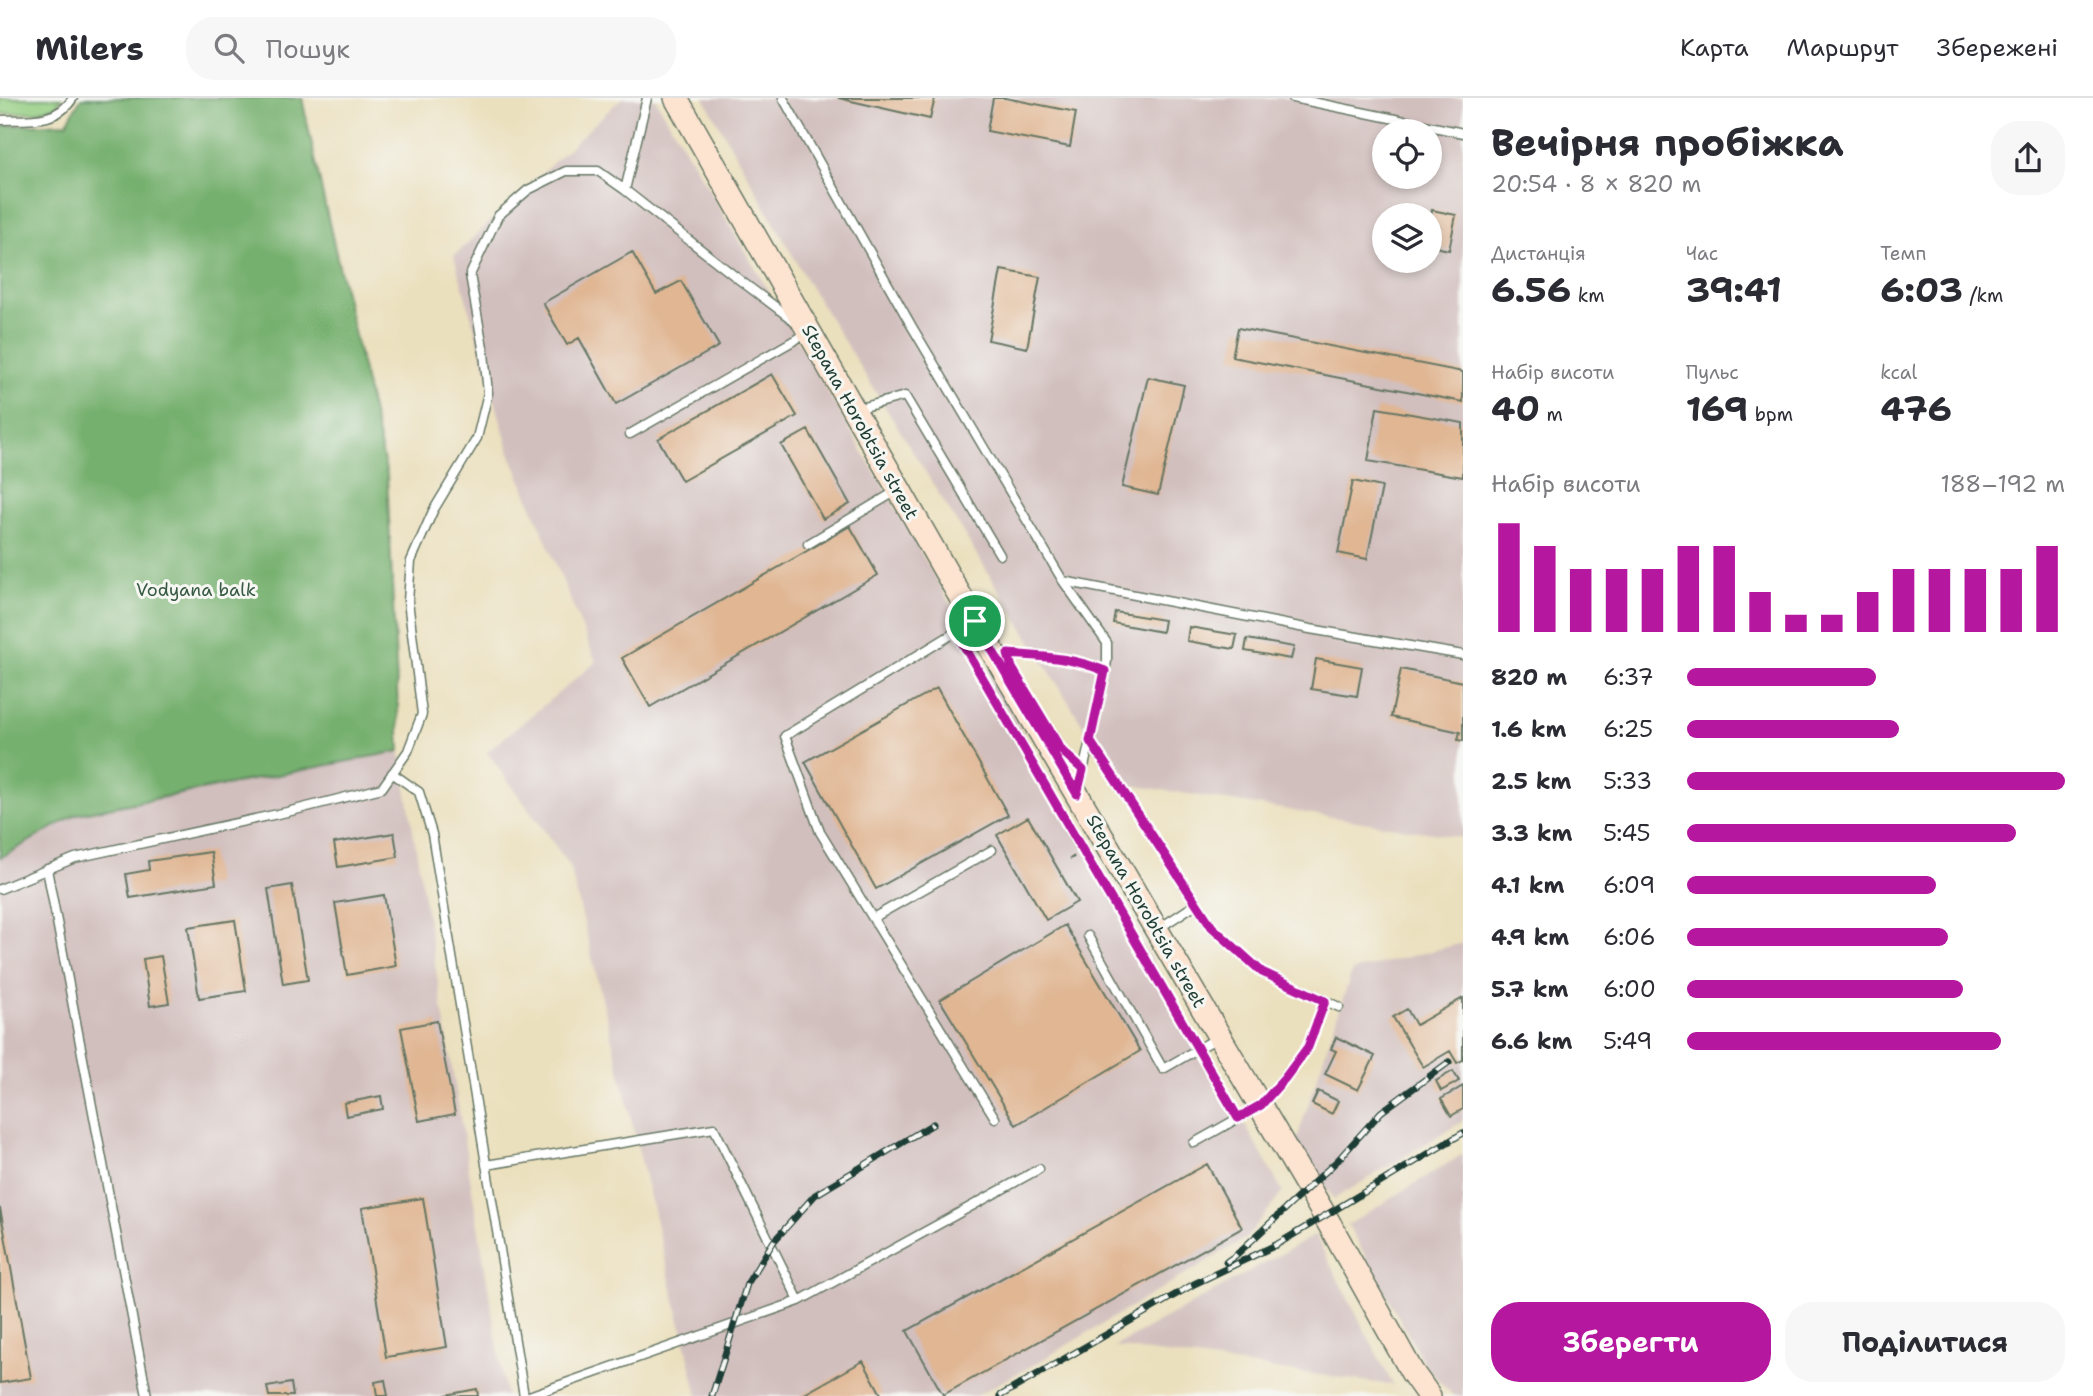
<!DOCTYPE html>
<html lang="uk">
<meta charset="utf-8">
<style>
body{margin:0;font-family:"Shantell Sans",sans-serif;background:#f7f7f7;color:#2b2b33;height:100vh;display:flex;flex-direction:column;font-size:26px;white-space:nowrap}
*{box-sizing:border-box;margin:0}
p{font-size:23px;color:#7c7c81}
.icon{flex:none;width:38px;height:38px;fill:none;stroke:currentColor;stroke-width:2;stroke-linecap:round;stroke-linejoin:round}
.map{position:relative;flex:1;overflow:hidden}
.drawer{display:flex;flex-direction:column;background:#fff;width:630px}
.drawer>*{flex:none}
.controls{position:absolute;left:1372px;top:21px;display:grid;gap:14px}
.controls a{display:grid;place-items:center;width:70px;height:70px;border-radius:50%;background:#fff;box-shadow:0 4px 10px #0003;font-size:35px}
.pin{position:absolute;display:grid;place-items:center;width:60px;height:60px;color:#fff;margin:-30px;border:4px solid #fff;border-radius:50%;box-shadow:0 2px 7px #0007}
.round{display:grid;place-items:center;flex:none;width:74px;height:74px;border-radius:28px;background:#f7f7f7}
.overview{display:flex;align-items:center;justify-content:space-between;height:119px;padding:0 28px}
h1{font-size:38px;font-weight:700;line-height:52px}
.metrics{display:grid;grid-template-columns:repeat(3,1fr);gap:10px;height:119px;padding:7px 28px}
.metrics div{display:grid;align-content:center}
.metrics b{font-size:35px;font-weight:700}
.metrics small{font-size:19px;font-weight:400}
.metrics p{font-size:19px}
.chart{height:196px;padding:14px 28px}
.chart p{display:flex;justify-content:space-between}
.chart svg{width:100%;height:126px;margin-top:7px;stroke:#b5179e;stroke-width:6}
.primary-button{display:flex;gap:14px;margin-top:auto;padding:14px 28px}
.primary-button a{flex:1;height:80px;border-radius:28px;background:#b5179e;color:#fff;font-size:28px;font-weight:700;line-height:80px;text-align:center}
.primary-button a+a{background:#f7f7f7;color:#2b2b33}
ul{padding:0 28px;list-style:none;font-size:23px}
li{display:grid;grid-template-columns:112px 84px 1fr;align-items:center;height:52px}
li i{height:18px;border-radius:9px;background:#b5179e}
header{display:flex;align-items:center;gap:42px;box-sizing:border-box;height:98px;padding:0 35px;background:#fff;border-bottom:2px solid #e1e1e2}
header strong{font-size:33px}
nav{display:flex;gap:38px;margin-inline-start:auto;font-size:24px}
.search{width:490px;height:63px;background:#f7f7f7;display:flex;align-items:center;gap:18px;box-sizing:border-box;padding:0 24px;border-radius:28px;color:#7c7c81;font-size:26px}
main{display:flex;flex:1;min-height:0}
.map>svg:first-child{display:block}
.industrial{fill:#d1bfbe;fill-rule:evenodd}
.green{fill:#93cd80;stroke:#59855a;stroke-width:2}
.forest{fill:#76b06e;stroke:#4a7651;stroke-width:2}
.building{fill:#e0b693}
.lines{fill:none;stroke-linecap:round;stroke-linejoin:round}
.service-casing{stroke:#667664;stroke-width:11}
.secondary-casing{stroke:#667664;stroke-width:26}
.path{stroke:#667664;stroke-width:2.5;stroke-dasharray:5 5;stroke-linecap:butt}
.service{stroke:#fff;stroke-width:8}
.secondary{stroke:#fde4d1;stroke-width:23}
.rail-casing{stroke:#1f3d34;stroke-width:7}
.rail{stroke:#f6f6f2;stroke-width:4.5;stroke-dasharray:13;stroke-linecap:butt}
.route-casing{stroke:#fff;stroke-width:14}
.route{stroke:#b5179e;stroke-width:9}
.labels{text-anchor:middle;stroke-width:6;stroke-linejoin:round;paint-order:stroke}
.street-label{font-size:18px;fill:#1f3d34;stroke:#f6f6f2}
.park-label{font-size:18px;fill:#365a43;stroke:#f6f6f2}
</style>
<header>
<strong>Milers</strong>
<div class="search"><svg class="icon" aria-label="search" viewBox="0 0 24 24"><circle cx="10" cy="10" r="6"/><path d="M15 15l6 6"/></svg>Пошук</div>
<nav><a>Карта</a><a>Маршрут</a><a>Збережені</a></nav>
</header>
<main>
<div class="map">
<svg width="1463" height="1298" viewBox="0 0 1463 1298">
<rect width="100%" height="100%" fill="#f6f6f2"/>
<filter id="ink" filterUnits="userSpaceOnUse"><feTurbulence type="fractalNoise" baseFrequency=".0143" numOctaves="2"/><feDisplacementMap in="SourceGraphic" scale="14" xChannelSelector="R" yChannelSelector="G"/><feConvolveMatrix kernelMatrix="1 2 1 2 8 2 1 2 1" color-interpolation-filters="sRGB"/></filter>
<filter id="wash" filterUnits="userSpaceOnUse"><feTurbulence type="fractalNoise" baseFrequency=".00686" numOctaves="4" result="noise"/><feDisplacementMap in="SourceGraphic" scale="28" xChannelSelector="R" yChannelSelector="G"/><feGaussianBlur stdDeviation="1.57" result="paint"/><feColorMatrix in="noise" values="0 0 0 0 0 0 0 0 0 0 0 0 0 0 0 0 0 1.4 0 .05"/><feComposite in="paint" operator="in"/></filter>
<g filter="url(#wash)">
<rect width="100%" height="100%" fill="#ebe0be"/>
<path class="industrial" d="M622,0h33l238,405 390,689 -37,46 -209,125 -62,33h-277l-128,-530 -83,-114 109,-90 -87,-212 -55,-194z
M704,0h759v740l-344,-55 -308,-495zM1384,33h46v46h-46zM1384,117h46v46h-46z
M400,653l106,645h-506v-538l77,-44z
M1463,845v178l-129,78 -39,-54 57,-174z
M1463,1056v242h-9l-26,-26 -80,-145z
M1315,1137l78,150 -279,-38z"/>
<path class="green" d="M0,0h62l-7,9 -19,5 -36,2z"/>
<path class="forest" d="M81,0h221l22,103 63,274 13,276 -323,63 -77,44v-732l67,-3z"/>
<g id="blocks">
<path class="building" d="M838,0h97l-5,21z
M993,0h12l71,14 -6,35 -83,-16z
M1432,112l24,5 -7,35 -19,-4v-23z
M632,154l24,42 25,-13 38,65 -103,58 -37,-66 -12,7 -24,-42z
M1001,172l39,7 -13,71 -39,-8z
M1238,230l225,44v30l-231,-45z
M772,276l25,42 -115,65 -24,-42z
M1148,279l36,8 -26,110 -36,-8z
M1377,310l86,15v54l-95,-16z
M808,332l42,74 -27,15 -42,-74z
M1353,383l29,6 -15,72 -29,-6z
M850,428l28,49 -228,132 -28,-49z
M1115,514l49,8 -2,12 -49,-9z
M1189,529l48,8 -3,14 -47,-8z
M1247,541l47,8 -3,12 -46,-8z
M1316,561l46,8 -5,29 -46,-7z
M1401,571l62,13v59l-5,-1 2,-8 -69,-15z
M937,590l71,127 -132,74 -71,-127z
M1028,719l49,85 -31,18 -49,-85z
M394,735l4,24 -60,10 -4,-24z
M211,754l5,32 -86,14 -4,-24 23,-4 -1,-9z
M292,787l16,95 -25,4 -15,-95z
M384,797l12,71 -49,9 -12,-72z
M235,822l11,71 -47,7 -11,-71z
M1065,827l75,126 -124,74 -76,-125z
M161,858l8,47 -19,3 -7,-47z
M1463,900v62l-6,3 -7,-12 -27,16 -30,-50 14,-8 9,16z
M437,923l18,93 -36,7 -18,-93z
M1336,939l39,19 -17,34 -33,-16 11,-23 -5,-2z
M1453,973l6,10 -18,10 -5,-10z
M1463,988v23l-12,7 -10,-17z
M1318,993l20,10 -6,13 -20,-10z
M381,998l2,13 -37,7 -2,-13z
M1207,1066l35,64 -299,167 -36,-64z
M423,1100l24,149 -61,10 -24,-149z
M0,1110l31,170 -31,5z
M863,1263l19,35h-81z
M385,1282l3,16h-11l-2,-14z
M291,1285l2,13h-24l-2,-9z
M477,1291l1,7h-33v-1z"/>
</g>
</g>
<g filter="url(#ink)">
<use href="#blocks" fill-opacity="0" stroke="#667664" stroke-width="2"/>
<g class="lines">
<g class="service-casing">
<path id="service" d="M783,0l128,227 152,256 247,48 153,26
M1293,0l170,35
M0,22c27,-1 57,4 73,-22
M625,92l116,91 52,39
M857,311l48,-13 95,159
M630,336l177,-101
M808,446l90,-54
M1063,483l44,62v18l-9,46 -19,81
M974,523l-189,115 35,96 175,286
M1090,643l122,186 50,45 77,35
M392,675l27,19 13,42 92,562
M47,771l100,527
M0,791l75,-31 212,-46 95,-24 26,-37 14,-37 -14,-113 3,-40 22,-50 44,-73 11,-45 -4,-40 -14,-78 28,-59 30,-26 38,-19h32l27,19 22,-92
M873,820l119,-68
M1158,831l38,-25
M1088,838l75,133 54,-31
M1194,1045l64,-36
M486,1067l228,-37 85,173 -270,95
M799,1203l240,-132"/>
</g>
<g class="secondary-casing">
<path id="secondary" d="M676,0l270,474 379,644 87,156 17,24"/>
</g>
<path class="path" d="M961,541l231,400
M1015,557c27,2 54,1 79,11
M1070,761l18,-11
M1203,959l30,52
M1272,995l36,-46 14,-38"/>
<use href="#service" class="service"/>
<use href="#secondary" class="secondary"/>
<g class="rail-casing">
<path id="rail" d="M1226,1164l10,-7 102,-95 43,-48 68,-50
M712,1298l35,-112 27,-43 41,-46 118,-71
M1000,1298l194,-112 82,-39 187,-112"/>
</g>
<use href="#rail" class="rail"/>
</g>
</g>
<g class="lines" filter="url(#ink)">
<g class="route-casing">
<path id="route" d="M975,523l102,173 6,-24 -21,-19 -50,-83 -4,-14c37,3 63,3 97,17l-15,70 122,186 50,45 63,29 -17,46 -23,31 -24,27 -23,13 -282,-486z"/>
</g>
<use href="#route" class="route"/>
</g>
<g class="labels">
<g class="street-label">
<text transform="translate(860 324) rotate(61)" y="6">Stepana Horobtsia street</text>
<text transform="translate(1146 813) rotate(60)" y="6">Stepana Horobtsia street</text>
</g>
<g class="park-label">
<text x="196" y="498">Vodyana balk</text>
</g>
</g>
</svg>
<div class="controls">
<a><svg class="icon" aria-label="locate" viewBox="0 0 24 24"><circle cx="12" cy="12" r="6"/><path d="M12 2v4M12 18v4M2 12h4M18 12h4"/></svg></a>
<a><svg class="icon" aria-label="layers" viewBox="0 0 24 24"><path d="M12 4l9 5-9 5-9-5zM3 14l9 5 9-5"/></svg></a>
</div>
<div class="pin" style="left:975px;top:523px;background:#1e9e55"><svg class="icon" aria-label="arrive" viewBox="0 0 24 24"><path d="M6 21V4h12l-3 4 3 4H6"/></svg></div>
</div>
<section class="drawer">
<div class="overview"><div><h1>Вечірня пробіжка</h1><p>20:54 · 8 × 820 m</p></div><a class="round"><svg class="icon" aria-label="share" viewBox="0 0 24 24"><path d="M12 15V3M7 8l5-5 5 5M5 13v7h14v-7"/></svg></a></div>
<div class="metrics">
<div><p>Дистанція</p><b>6.56<small> km</small></b></div>
<div><p>Час</p><b>39:41</b></div>
<div><p>Темп</p><b>6:03<small> /km</small></b></div>
</div>
<div class="metrics">
<div><p>Набір висоти</p><b>40<small> m</small></b></div>
<div><p>Пульс</p><b>169<small> bpm</small></b></div>
<div><p>kcal</p><b>476</b></div>
</div>
<div class="chart"><p><span>Набір висоти</span>188–192 m</p>
<svg viewBox="0 0 160 44" preserveAspectRatio="none"><path d="M5 44V6M15 44V14M25 44V22M35 44V22M45 44V22M55 44V14M65 44V14M75 44V30M85 44V38M95 44V38M105 44V30M115 44V22M125 44V22M135 44V22M145 44V22M155 44V14"/></svg>
</div>
<ul>
<li><b>820 m</b>6:37<i style="width:50%"></i></li>
<li><b>1.6 km</b>6:25<i style="width:56%"></i></li>
<li><b>2.5 km</b>5:33<i style="width:100%"></i></li>
<li><b>3.3 km</b>5:45<i style="width:87%"></i></li>
<li><b>4.1 km</b>6:09<i style="width:66%"></i></li>
<li><b>4.9 km</b>6:06<i style="width:69%"></i></li>
<li><b>5.7 km</b>6:00<i style="width:73%"></i></li>
<li><b>6.6 km</b>5:49<i style="width:83%"></i></li>
</ul>
<div class="primary-button"><a>Зберегти</a><a>Поділитися</a></div>
</section>
</main>
